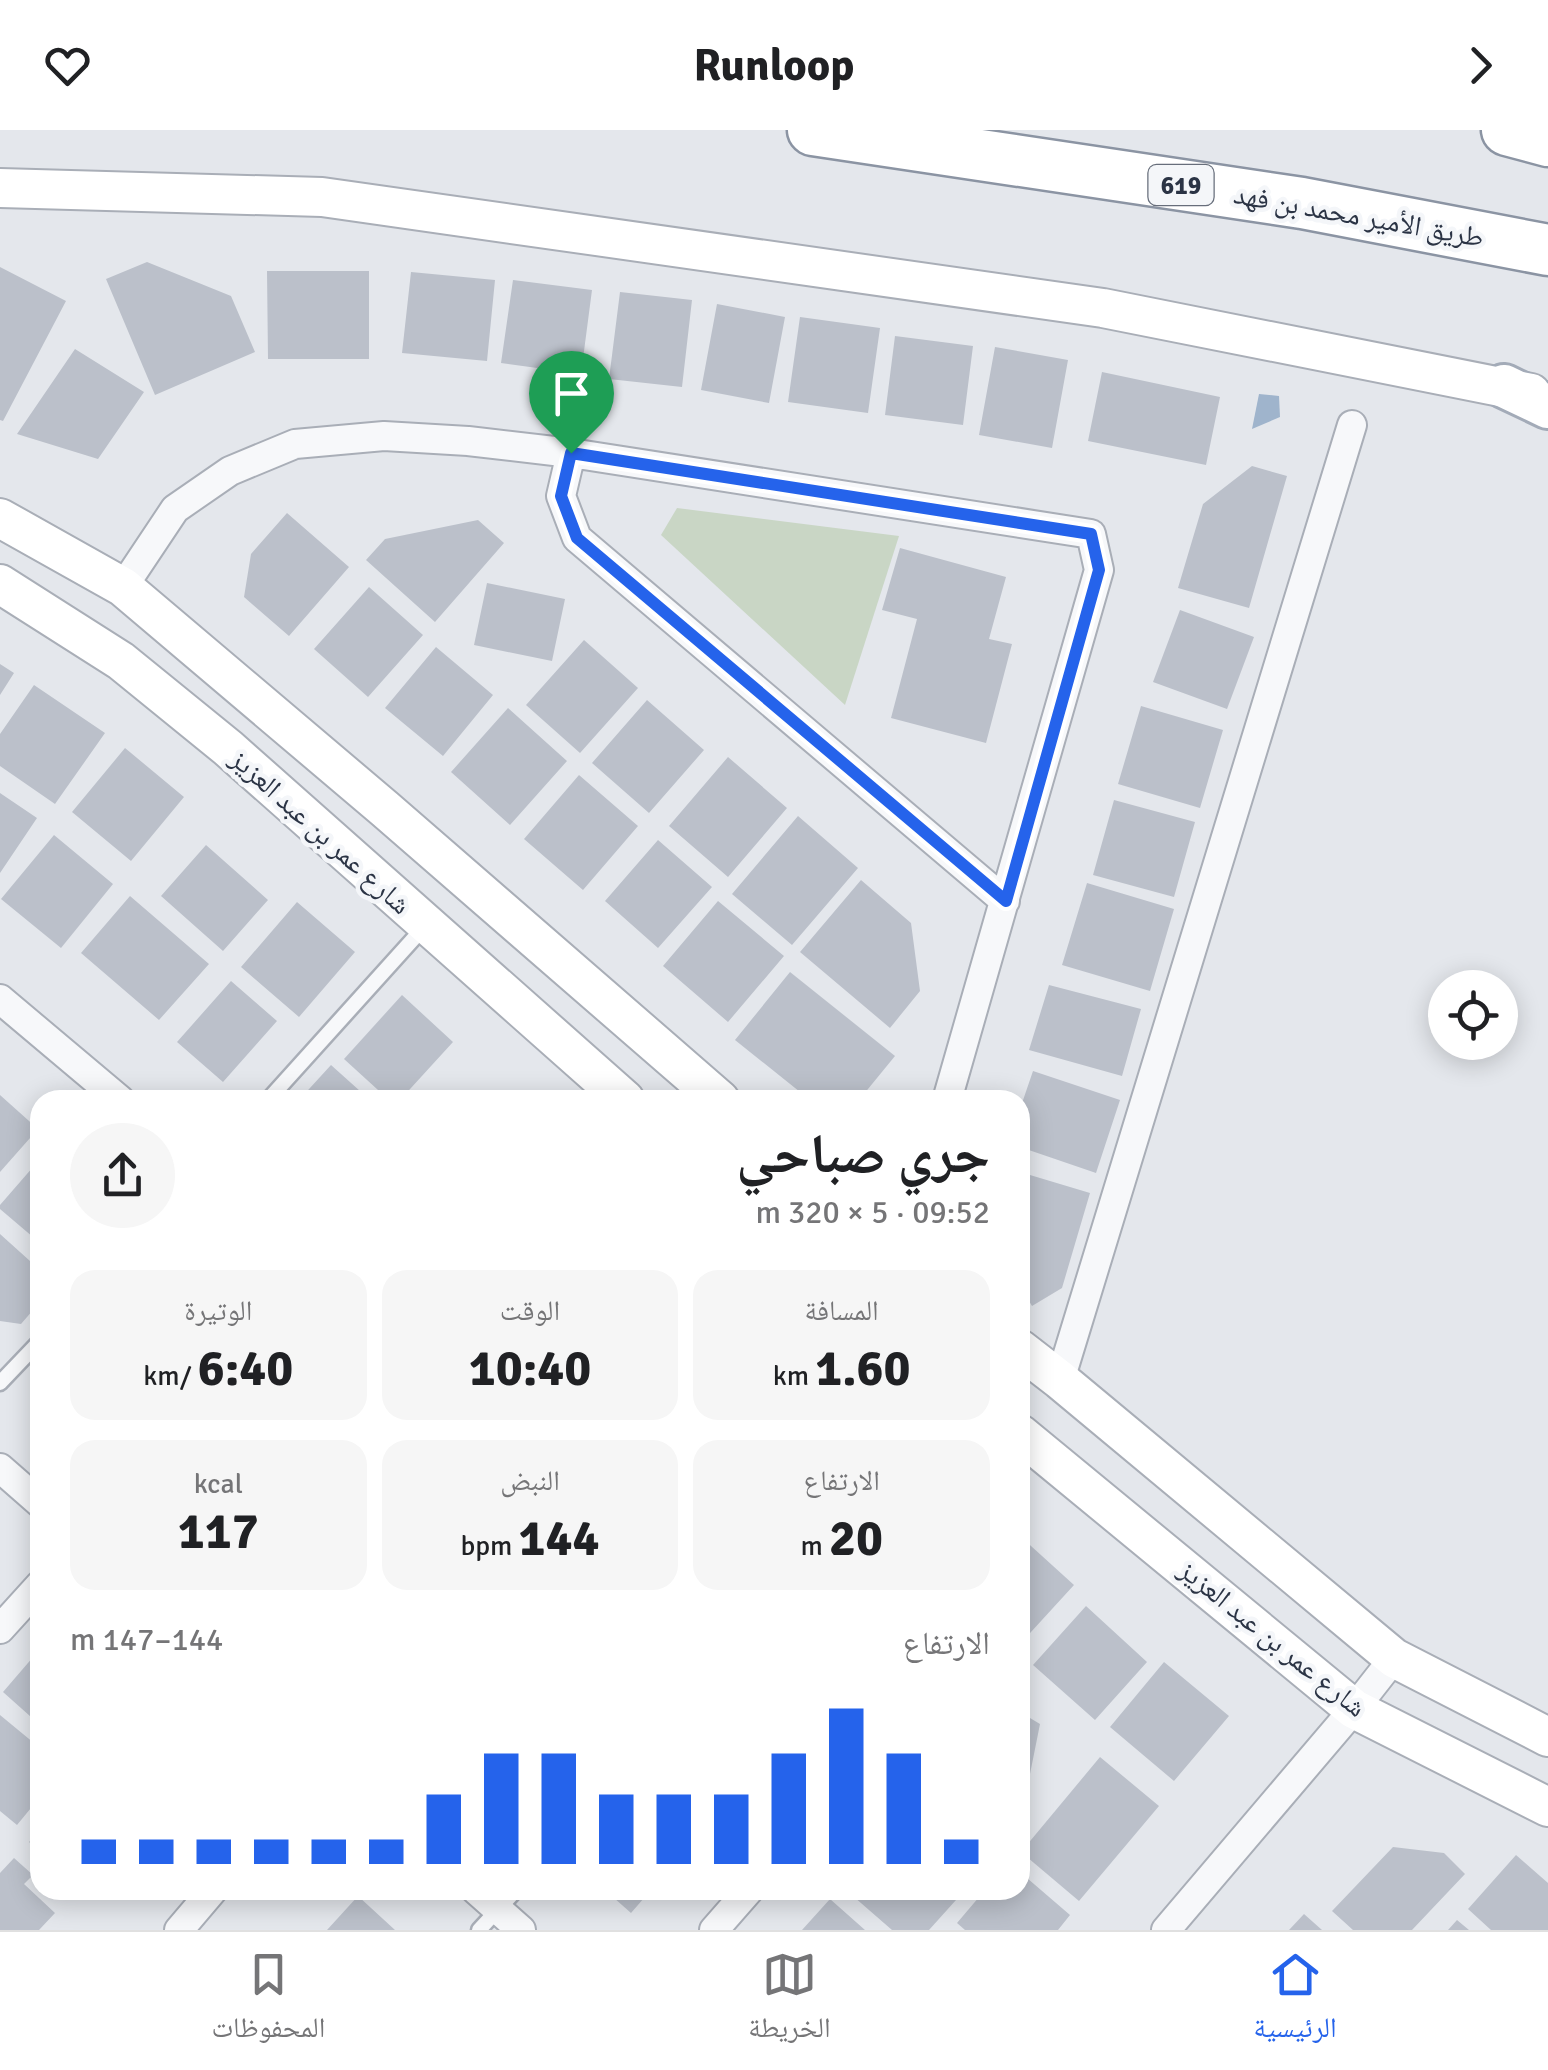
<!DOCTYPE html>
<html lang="ar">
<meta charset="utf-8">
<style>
body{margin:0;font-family:Signika,"Noto Naskh Arabic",sans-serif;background:#f6f6f6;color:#202124;direction:rtl;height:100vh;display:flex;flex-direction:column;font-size:38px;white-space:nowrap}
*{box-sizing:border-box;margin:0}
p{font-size:32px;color:#757577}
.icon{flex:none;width:55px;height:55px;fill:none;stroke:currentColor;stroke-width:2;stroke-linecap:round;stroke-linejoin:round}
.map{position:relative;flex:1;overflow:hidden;direction:ltr}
.side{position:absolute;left:30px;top:960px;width:1000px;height:810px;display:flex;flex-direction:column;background:#fff;border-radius:30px;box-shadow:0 5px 25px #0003;direction:rtl}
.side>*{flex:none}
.tools{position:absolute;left:1428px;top:840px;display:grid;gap:20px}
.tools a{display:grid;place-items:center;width:90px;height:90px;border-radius:50%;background:#fff;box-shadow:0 5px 25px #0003;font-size:50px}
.pin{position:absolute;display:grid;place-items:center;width:85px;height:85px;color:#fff;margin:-102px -42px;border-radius:50% 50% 50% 0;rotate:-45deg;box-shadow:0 0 10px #0007}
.pin .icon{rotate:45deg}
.round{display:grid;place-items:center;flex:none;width:105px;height:105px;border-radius:52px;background:#f6f6f6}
.overview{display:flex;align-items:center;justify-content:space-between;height:170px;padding:0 40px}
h1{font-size:55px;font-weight:800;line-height:75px}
.metrics{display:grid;grid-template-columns:repeat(3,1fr);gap:15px;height:170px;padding:10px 40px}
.metrics div{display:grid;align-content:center;border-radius:25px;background:#f6f6f6;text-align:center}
.metrics b{font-size:50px;font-weight:800}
.metrics small{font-size:28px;font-weight:400}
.metrics p{font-size:28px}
.chart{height:280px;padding:20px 40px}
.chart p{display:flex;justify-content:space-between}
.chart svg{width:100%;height:180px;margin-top:10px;stroke:#2563eb;stroke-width:6}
header{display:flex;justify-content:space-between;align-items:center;height:130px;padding:0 40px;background:#fff;font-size:45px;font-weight:800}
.tabs{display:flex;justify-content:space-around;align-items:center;height:140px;border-top:2px solid #e0e0e0;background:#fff;font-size:28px;color:#757577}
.tabs a{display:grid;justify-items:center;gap:5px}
.tabs .current{color:#2563eb}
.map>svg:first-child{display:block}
.green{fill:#c9d6c5}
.water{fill:#9fb4cc}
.building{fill:#bbc0ca}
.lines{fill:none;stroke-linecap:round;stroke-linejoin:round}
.lane-casing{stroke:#a9aeb7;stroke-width:19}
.street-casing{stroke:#a9aeb7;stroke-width:32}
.secondary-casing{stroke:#a9aeb7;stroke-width:42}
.primary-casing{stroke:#a3abb8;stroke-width:48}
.highway-casing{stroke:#8b94a3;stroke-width:55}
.lane{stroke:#f7f8fa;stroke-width:14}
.street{stroke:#f7f8fa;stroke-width:28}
.secondary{stroke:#fff;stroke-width:38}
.primary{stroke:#fff;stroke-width:42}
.highway{stroke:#fff;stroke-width:50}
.route-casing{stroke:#fff;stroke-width:20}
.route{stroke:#2563eb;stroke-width:12}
.labels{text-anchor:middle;stroke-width:9;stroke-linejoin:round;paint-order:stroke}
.shield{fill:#f4f6f9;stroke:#676e7b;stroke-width:2.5}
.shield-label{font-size:25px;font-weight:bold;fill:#2b3445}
.street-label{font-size:28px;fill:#2b3445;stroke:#f4f6f9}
</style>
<header><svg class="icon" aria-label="forward" viewBox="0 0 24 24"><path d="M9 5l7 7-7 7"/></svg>Runloop<svg class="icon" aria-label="heart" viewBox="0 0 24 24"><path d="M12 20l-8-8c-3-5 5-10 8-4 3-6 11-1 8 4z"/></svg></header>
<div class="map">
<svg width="1548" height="1800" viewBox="0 0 1548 1800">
<rect width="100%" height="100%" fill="#e4e7ec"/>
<path class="green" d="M677,378l222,28 -54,169 -184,-170z"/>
<path class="water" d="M1259,264l20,2 1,21 -28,12z"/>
<path class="building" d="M147,132l84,34 24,56 -100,43 -49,-116z
M0,137l66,34 -63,120 -3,-1z
M267,141h102v88h-101z
M411,142l84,8 -8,81 -85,-8z
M513,150l79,10 -11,84 -80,-11z
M620,162l72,8 -10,87 -73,-8z
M717,174l68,13 -16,86 -68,-13z
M800,187l80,11 -12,85 -80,-11z
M895,206l78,10 -10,79 -78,-10z
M995,217l73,13 -16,88 -73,-13z
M75,219l69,43 -46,67 -81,-25z
M1102,242l118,25 -14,68 -118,-24z
M1252,336l35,10 -38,132 -71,-20 25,-84z
M287,383l62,54 -60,69 -45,-39 7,-43z
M478,390l26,23 -69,79 -69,-62 19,-21z
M900,418l106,29 -17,62 23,5 -26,99 -95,-25 26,-99 -35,-9z
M487,453l78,16 -13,62 -78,-16z
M369,457l54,48 -55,62 -54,-48z
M1180,480l74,27 -27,72 -74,-27z
M584,510l54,48 -58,65 -54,-48z
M436,517l57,48 -50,61 -58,-48z
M0,534l14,9 -14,22z
M34,555l71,48 -50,71 -55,-38v-32z
M647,570l57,50 -55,63 -57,-50z
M1141,576l82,24 -23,78 -82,-24z
M508,578l59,53 -57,64 -59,-53z
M125,618l59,49 -53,64 -59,-49z
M728,627l59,51 -59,69 -59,-51z
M579,645l59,51 -55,64 -59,-51z
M0,663l37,25 -37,55z
M1114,670l81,22 -21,75 -81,-22z
M798,686l60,52 -66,77 -60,-51z
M54,705l59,49 -52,64 -60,-49z
M658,710l54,47 -54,61 -53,-47z
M206,715l62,55 -45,51 -62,-55z
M861,750l50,43 9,68 -30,37 -90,-76z
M1087,753l87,26 -24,82 -88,-26z
M130,766l79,68 -50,56 -78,-67z
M718,771l66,55 -56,66 -65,-56z
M297,772l58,50 -56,65 -58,-50z
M790,842l105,84 -36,44h-49l-75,-60z
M231,851l46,40 -54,61 -46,-40z
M1049,855l92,24 -19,67 -93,-26z
M402,865l51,47 -53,58h-11l-45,-41z
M331,935l39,35h-71z
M1033,941l87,29 -24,73 -76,-26v-38z
M0,965l38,34 -38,43z
M40,1029v84l-40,-34v-4z
M1020,1042l70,21 -28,95 -30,18 -12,-20z
M0,1104l40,36v32l-19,22 -21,-3z
M1020,1406l54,49 -54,59z
M1086,1476l61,56 -52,58 -62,-55z
M40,1519v76l-37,-33z
M1164,1532l65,54 -55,65 -64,-54z
M1020,1582l20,12 -14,70h-6z
M0,1585l40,33v49l-23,28 -17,-14z
M1100,1627l59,49 -80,95 -58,-49z
M40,1700v22l-11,-10z
M1393,1717l51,6 21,21 -53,56h-59l-21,-19z
M1516,1725l32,28v47h-57l-23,-21z
M14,1728l19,17 -9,9 31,29 -16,17h-39v-57z
M1020,1742l50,43 -12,15h-93l-8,-7 28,-33h35z
M605,1760h46l-20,23z
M846,1760h119l-36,40h-37z
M358,1766l37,34h-68z
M830,1769l35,31h-63z
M1304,1784l18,16h-33z
M1457,1790l12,10h-21z"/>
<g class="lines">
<g class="lane-casing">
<path id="lane" d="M268,970l157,-174
M0,1253l40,-42
M479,1800l37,-40"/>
</g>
<g class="street-casing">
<path id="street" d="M571,323l-10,43 16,42 428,363
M123,457l52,-78 55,-38 65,-27 89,-8 84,5 103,12 520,81 8,36 -152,530
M0,869l120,101
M1060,1250l292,-955
M0,1338l40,35
M0,1499l40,-44
M476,1760l45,40
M179,1800l34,-40
M714,1800l35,-40
M1166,1800l188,-221 40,-51"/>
</g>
<g class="secondary-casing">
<path id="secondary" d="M0,58l322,9 781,111 428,85
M0,388l123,69 262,222 335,291
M0,454l121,77 107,87 397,352
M1020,1219l40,31 334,278 154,79
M1020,1304l334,275 194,98"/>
</g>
<g class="primary-casing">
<path id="primary" d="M1504,256l44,21"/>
</g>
<g class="highway-casing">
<path id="highway" d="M813,0l489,73 246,47
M1507,0l41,11"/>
</g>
<use href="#lane" class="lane"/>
<use href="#street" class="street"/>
<use href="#secondary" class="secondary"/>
<use href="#primary" class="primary"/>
<use href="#highway" class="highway"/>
</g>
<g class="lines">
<g class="route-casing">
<path id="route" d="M571,323l520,81 8,36 -93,331 -429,-363 -16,-42z"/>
</g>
<use href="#route" class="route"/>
</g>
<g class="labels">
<rect class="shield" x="1148.5" y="35" width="65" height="40" rx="8"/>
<g class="shield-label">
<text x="1181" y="64">619</text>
</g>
<g class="street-label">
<text transform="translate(1359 85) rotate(10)" y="10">طريق الأمير محمد بن فهد</text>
<text transform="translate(321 701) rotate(42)" y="10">شارع عمر بن عبد العزيز</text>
<text transform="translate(1273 1508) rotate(39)" y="10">شارع عمر بن عبد العزيز</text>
</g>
</g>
</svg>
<div class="tools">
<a><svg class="icon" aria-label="locate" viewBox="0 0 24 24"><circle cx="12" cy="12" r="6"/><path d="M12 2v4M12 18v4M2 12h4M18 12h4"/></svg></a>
</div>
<div class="pin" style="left:571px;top:323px;background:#1e9e55"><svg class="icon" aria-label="arrive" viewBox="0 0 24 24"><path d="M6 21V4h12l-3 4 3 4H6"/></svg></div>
<section class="side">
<div class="overview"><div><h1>جري صباحي</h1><p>09:52 · 5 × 320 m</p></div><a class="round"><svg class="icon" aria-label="share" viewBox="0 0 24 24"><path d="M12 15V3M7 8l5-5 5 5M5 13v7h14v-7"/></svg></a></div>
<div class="metrics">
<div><p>المسافة</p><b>1.60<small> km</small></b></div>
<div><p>الوقت</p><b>10:40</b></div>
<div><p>الوتيرة</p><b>6:40<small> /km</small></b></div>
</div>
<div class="metrics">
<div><p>الارتفاع</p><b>20<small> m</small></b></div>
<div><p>النبض</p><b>144<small> bpm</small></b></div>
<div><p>kcal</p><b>117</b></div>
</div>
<div class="chart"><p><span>الارتفاع</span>144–147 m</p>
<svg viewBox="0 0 160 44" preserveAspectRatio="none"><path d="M5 44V38M15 44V38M25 44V38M35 44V38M45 44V38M55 44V38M65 44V27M75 44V17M85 44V17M95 44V27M105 44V27M115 44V27M125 44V17M135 44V6M145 44V17M155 44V38"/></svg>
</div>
</section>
</div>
<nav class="tabs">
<a class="current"><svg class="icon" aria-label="home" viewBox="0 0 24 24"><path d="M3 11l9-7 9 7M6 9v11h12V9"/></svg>الرئيسية</a>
<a><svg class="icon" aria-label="map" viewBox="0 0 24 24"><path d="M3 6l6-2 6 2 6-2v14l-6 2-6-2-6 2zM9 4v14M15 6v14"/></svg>الخريطة</a>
<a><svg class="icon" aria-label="saved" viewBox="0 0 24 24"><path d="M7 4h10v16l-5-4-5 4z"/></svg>المحفوظات</a>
</nav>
